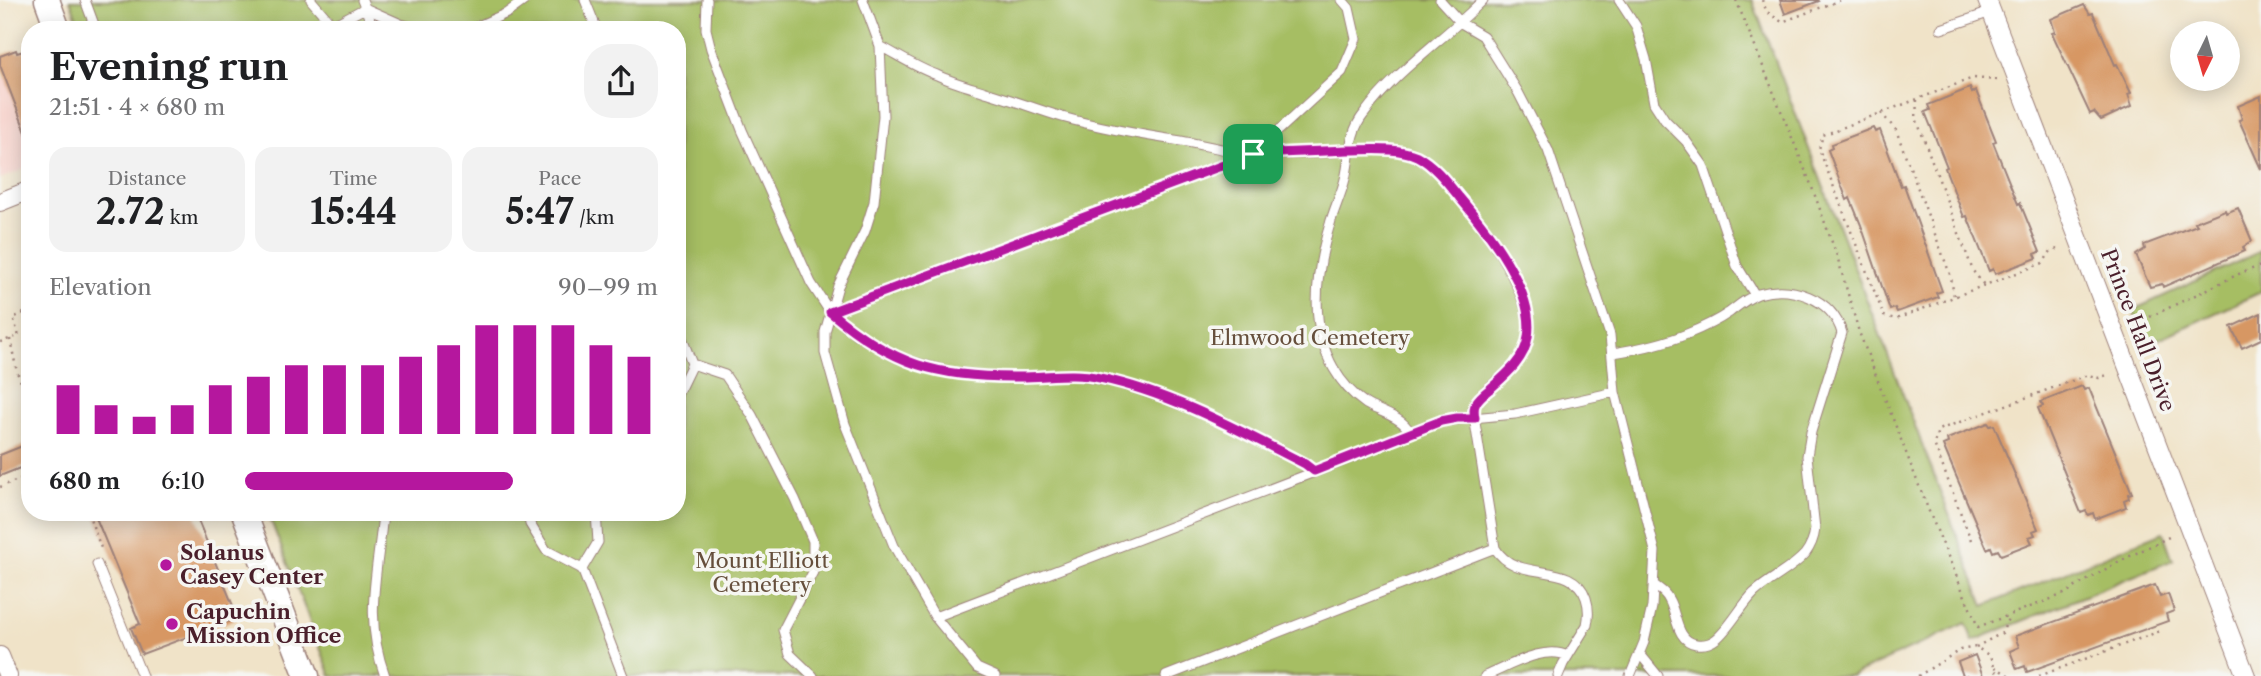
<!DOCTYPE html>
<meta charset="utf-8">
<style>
body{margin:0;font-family:"Libre Caslon Text",serif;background:#f2f2f2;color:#202124;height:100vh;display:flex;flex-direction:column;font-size:26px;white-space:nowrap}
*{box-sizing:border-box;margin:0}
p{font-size:23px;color:#757577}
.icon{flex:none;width:38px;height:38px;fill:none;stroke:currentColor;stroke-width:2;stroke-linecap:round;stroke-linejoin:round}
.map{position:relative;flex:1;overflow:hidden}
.details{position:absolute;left:21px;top:21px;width:665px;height:500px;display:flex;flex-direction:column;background:#fff;border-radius:28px;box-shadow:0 4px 18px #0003}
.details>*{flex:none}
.needle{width:46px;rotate:185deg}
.fabs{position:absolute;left:2170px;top:21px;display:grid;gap:14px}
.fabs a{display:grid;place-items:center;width:70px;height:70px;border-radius:50%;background:#fff;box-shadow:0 4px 18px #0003;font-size:35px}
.pin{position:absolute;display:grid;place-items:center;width:60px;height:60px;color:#fff;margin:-30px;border-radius:14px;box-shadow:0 4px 10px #0006}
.round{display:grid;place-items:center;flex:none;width:74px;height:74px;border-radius:28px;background:#f2f2f2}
.headline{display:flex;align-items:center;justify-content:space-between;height:119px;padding:0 28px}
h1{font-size:38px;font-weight:800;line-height:52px}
.stats{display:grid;grid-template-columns:repeat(3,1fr);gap:10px;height:119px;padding:7px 28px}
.stats div{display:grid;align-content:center;border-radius:18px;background:#f2f2f2;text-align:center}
.stats b{font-size:35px;font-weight:800}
.stats small{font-size:19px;font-weight:400}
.stats p{font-size:19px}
.chart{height:196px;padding:14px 28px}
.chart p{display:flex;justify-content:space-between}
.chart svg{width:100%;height:126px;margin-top:7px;stroke:#b5179e;stroke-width:6}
ul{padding:0 28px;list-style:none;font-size:23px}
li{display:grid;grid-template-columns:112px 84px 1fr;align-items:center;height:52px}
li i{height:18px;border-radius:9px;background:#b5179e}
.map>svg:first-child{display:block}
.built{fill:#f7d0c9}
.green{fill:#a6be64;stroke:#786e48;stroke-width:2}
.building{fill:#d79764}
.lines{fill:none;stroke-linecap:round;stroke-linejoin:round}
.lane-casing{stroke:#9d817a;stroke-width:11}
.street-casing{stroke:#9d817a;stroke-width:20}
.secondary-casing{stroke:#9d817a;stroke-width:27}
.path{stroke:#9d817a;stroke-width:2.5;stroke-dasharray:2 5;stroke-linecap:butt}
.lane{stroke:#fff;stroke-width:9}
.street{stroke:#fff;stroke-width:18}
.secondary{stroke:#fff;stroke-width:24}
.route-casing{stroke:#fff;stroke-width:14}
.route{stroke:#b5179e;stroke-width:9}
.poi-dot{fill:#b5179e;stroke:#f6f6f2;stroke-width:2.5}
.labels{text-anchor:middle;stroke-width:7;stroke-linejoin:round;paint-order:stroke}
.street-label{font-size:21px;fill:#4a1f2b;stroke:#f6f6f2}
.park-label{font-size:21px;fill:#664f3c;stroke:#f6f6f2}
.poi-label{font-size:21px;font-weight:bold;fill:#4a1f2b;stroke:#f6f6f2;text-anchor:start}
</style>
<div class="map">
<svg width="2261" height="676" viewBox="0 0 2261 676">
<rect width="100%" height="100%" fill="#f6f6f2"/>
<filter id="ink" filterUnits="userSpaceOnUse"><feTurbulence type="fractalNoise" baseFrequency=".0143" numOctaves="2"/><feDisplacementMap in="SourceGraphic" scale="14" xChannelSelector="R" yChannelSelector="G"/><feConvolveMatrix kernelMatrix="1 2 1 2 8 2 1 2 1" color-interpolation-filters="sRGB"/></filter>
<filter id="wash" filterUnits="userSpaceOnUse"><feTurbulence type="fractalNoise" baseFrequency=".00686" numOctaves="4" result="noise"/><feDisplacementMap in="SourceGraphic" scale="28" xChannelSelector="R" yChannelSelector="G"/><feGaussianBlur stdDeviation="1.57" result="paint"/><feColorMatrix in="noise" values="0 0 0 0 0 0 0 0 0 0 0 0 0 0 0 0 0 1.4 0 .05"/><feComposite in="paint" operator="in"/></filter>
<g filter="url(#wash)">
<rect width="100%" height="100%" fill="#f0e3c8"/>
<path class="built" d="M30,69v98l-30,12v-99z"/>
<path class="green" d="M70,0h1682l232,606 179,-74 10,28 -200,81 -7,-18 -115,53h-1520l-63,-163h409v-483h-596z
M2261,251v41l-115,53 -13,-35z"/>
<g id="blocks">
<path class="building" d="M1780,0h38l1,1 -34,13z
M2084,5l6,9 3,-1 22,52 2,-1 14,29 -3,1 4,12 -31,14 -7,-8 -4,2 -38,-81 3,-1 -4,-13z
M30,49v91h-1l-29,-75v-9l16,-6 1,3z
M1970,88l2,5 4,-2 20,50 -3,1 25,62 2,-1 20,49 -5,2 2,4 -42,16 -2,-5 -4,2 -22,-55 -3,1 -19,-49 2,-1 -22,-55 5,-2 -2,-5z
M2261,96v73l-22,-49 3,-1 -4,-13z
M1873,128l2,4 5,-2 21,56 3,-1 38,106 -6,2 2,4 -41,15 -2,-4 -5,2 -29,-85 -11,-27 -3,2 -19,-50 4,-2 -1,-4z
M2238,208l14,33 -9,6 2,4 -82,36 -1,-3 -12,3 -14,-32 9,-6 -1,-4 53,-20 -2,-3 30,-12 1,3z
M2261,313v26l-19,9 -11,-21z
M2082,386l2,4 5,-2 43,105 -4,1 1,4 -5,2 2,7 -31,12 -2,-6 -5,2 -2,-4 -5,2 -43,-105 5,-2 -2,-4z
M1988,423l2,3 4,-1 44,104 -5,2 2,4 -6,2 3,6 -31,12 -3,-5 -5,2 -2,-5 -4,2 -44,-104 5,-2 -1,-4z
M30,443v21l-30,12v-21z
M94,513h101l43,105 -96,36 -11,-26 9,-4z
M2155,585l5,12 8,-3 6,17 -8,3 2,7 -141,51 -2,-6 -8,3 -7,-18 9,-4 -4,-11z
M1975,655l8,21h-20l-5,-14z"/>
</g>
</g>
<g filter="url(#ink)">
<use href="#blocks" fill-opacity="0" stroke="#9d817a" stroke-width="2"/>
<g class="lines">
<g class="lane-casing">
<path id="lane" d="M85,0l11,30
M311,0l24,28
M362,0l12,30
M585,0l12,30
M707,0l-1,29 5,20 31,81 69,153 19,29 27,23 41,23 53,14 44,5 77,-2 44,7 48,16 53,22 88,44 9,7
M863,0l17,46c19,10 37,22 57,29 17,8 37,13 55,19 23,7 47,16 70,23 39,11 80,18 119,24 24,4 49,11 73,13 21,1 43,0 64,-1 31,-1 70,-10 99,4 38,18 114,130 112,173 -3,45 -49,52 -56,80l22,138c22,37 77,10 91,50 3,9 3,18 1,27l-24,39 -5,12
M1440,0l21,23 22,13 35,56 30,58 62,185 5,57 40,159 -3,56 -8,35 -14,34
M1619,0l17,26 10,33 8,44 11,17 21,21 17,24 34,101 18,29
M333,25l32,-17 36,16 21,6
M1941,29l50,-17
M469,30l38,-17 18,-13
M880,46l3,70 -9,86 -9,29 -27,55 -13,46v21l20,71 49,122 41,71 42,51 18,8
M830,312l423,-158 89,-82 14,-33 -7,-31 -7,-8
M677,325l15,39 33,11 27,40 43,84 18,42v31l-30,58 7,24 23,22
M1613,353c25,-4 50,-9 74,-19 15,-6 30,-13 43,-22 9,-7 17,-14 28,-18 33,-10 74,4 84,39l-31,99 -4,24 8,73c-1,9 -4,17 -10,25 -14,16 -35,24 -51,39 -13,13 -25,36 -38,46 -5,4 -13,6 -20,5 -20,-3 -19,-30 -27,-44 -3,-7 -8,-10 -15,-15
M677,395l15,-31
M1410,432c-8,-15 -30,-20 -44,-28 -13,-9 -24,-21 -32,-35 -25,-43 -18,-99 -4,-145 4,-15 11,-29 15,-45 6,-24 3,-45 19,-65 32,-44 81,-75 119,-114
M383,513c-5,60 -20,103 2,163
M528,513l2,11 16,26 36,19
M596,513l2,29 -16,27 41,107
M97,564l45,112
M935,617l429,-164 46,-21 31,-11 74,-7 100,-22
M1640,654l18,22
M1166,676l329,-128
M1485,676c23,-9 59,-32 83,-20"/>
</g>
<g class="street-casing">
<path id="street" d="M1987,0l259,676
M0,202l30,-12
M0,656l8,20"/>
</g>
<g class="secondary-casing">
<path id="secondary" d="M47,0l11,30
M244,513l63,163"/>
</g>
<path class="path" d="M1736,0l74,182 27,74 22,76 71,182 48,113 86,-33 52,-31 57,-28
M1762,0l5,12 15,10 59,-22
M1997,80l-24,-2 -150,57 -4,14 65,167 12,3 147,-56 8,-12 7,-2
M1917,100l-1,18 57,153 11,14
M1881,113l15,17 55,147 3,20
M2131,326l112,-54 18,-6
M10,339l7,33 8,20 5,29
M0,342l19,-6 -6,-18 13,-6
M0,487l30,-12
M88,513l13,35
M1971,540l-37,-96 4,-14 150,-55 11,3 8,-3
M1976,647l26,-14 7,-17
M1995,667l15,9
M1918,676l42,-26 16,-3 14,9 8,20
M2039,676l124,-46"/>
<use href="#lane" class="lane"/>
<use href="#street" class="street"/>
<use href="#secondary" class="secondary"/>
</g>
</g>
<g class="lines" filter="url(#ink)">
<g class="route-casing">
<path id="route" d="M1348,150c22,0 48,-3 69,6 17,9 30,26 42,41 28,33 77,94 69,140 -3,22 -21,37 -37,51 -5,4 -12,9 -15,15 -3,5 -2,10 -1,15h-18l-16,3 -127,50 -9,-7c-65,-33 -133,-71 -205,-86 -27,-6 -53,-1 -80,-1 -82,1 -127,-12 -190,-65l423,-158z"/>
</g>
<use href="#route" class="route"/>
</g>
<g class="poi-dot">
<circle cx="166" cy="565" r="7"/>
<circle cx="172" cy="624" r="7"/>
</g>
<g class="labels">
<g class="street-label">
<text transform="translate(2138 330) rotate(69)" y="7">Prince Hall Drive</text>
</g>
<g class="park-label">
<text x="1310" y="345">Elmwood Cemetery</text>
<text x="762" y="568">Mount Elliott<tspan x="762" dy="24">Cemetery</tspan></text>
</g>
<g class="poi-label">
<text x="180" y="560">Solanus<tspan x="180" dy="24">Casey Center</tspan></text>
<text x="186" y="619">Capuchin<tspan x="186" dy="24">Mission Office</tspan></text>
</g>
</g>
</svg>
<div class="fabs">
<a><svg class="needle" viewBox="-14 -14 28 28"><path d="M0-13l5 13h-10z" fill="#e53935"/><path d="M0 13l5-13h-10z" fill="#757577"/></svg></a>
</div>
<div class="pin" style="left:1253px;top:154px;background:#1e9e55"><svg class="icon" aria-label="arrive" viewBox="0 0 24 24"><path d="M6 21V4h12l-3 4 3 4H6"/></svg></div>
<section class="details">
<div class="headline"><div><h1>Evening run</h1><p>21:51 · 4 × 680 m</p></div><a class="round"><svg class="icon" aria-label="share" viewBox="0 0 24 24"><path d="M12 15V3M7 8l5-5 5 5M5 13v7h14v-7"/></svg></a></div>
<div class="stats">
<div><p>Distance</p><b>2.72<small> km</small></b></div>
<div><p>Time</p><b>15:44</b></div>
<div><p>Pace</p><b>5:47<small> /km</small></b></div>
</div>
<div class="chart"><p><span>Elevation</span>90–99 m</p>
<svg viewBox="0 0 160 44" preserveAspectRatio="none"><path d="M5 44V27M15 44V34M25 44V38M35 44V34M45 44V27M55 44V24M65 44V20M75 44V20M85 44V20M95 44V17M105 44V13M115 44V6M125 44V6M135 44V6M145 44V13M155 44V17"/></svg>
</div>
<ul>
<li><b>680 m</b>6:10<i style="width:65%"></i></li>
</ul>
</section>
</div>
